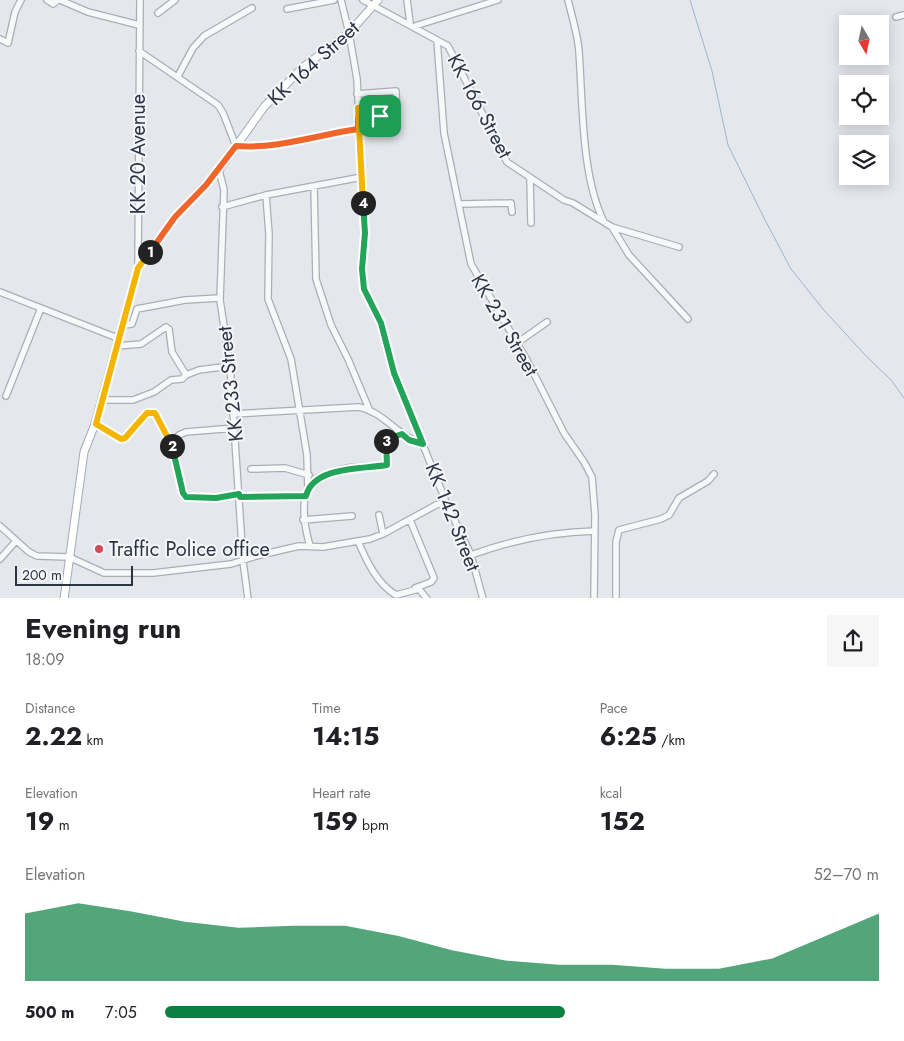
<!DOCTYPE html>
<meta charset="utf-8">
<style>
body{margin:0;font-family:Jost,sans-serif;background:#f6f6f6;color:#202124;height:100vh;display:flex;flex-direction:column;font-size:19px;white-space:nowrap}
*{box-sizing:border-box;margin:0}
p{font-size:16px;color:#757577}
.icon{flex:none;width:28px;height:28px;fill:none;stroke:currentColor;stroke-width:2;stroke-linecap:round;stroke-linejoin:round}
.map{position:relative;height:598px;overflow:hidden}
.details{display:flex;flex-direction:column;background:#fff;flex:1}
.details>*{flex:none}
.needle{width:32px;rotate:171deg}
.controls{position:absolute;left:839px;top:15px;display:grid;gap:10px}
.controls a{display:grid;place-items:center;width:50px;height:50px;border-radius:0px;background:#fff;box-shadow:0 2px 12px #0003;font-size:25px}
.scale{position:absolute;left:15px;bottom:12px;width:118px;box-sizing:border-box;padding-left:5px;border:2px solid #2b3445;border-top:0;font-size:14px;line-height:18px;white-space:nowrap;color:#2b3445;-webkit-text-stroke:4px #f4f6f9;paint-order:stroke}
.pin{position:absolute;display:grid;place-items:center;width:42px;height:42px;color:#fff;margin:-21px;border-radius:10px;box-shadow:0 2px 8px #0006}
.km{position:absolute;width:25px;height:25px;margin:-12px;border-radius:50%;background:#222;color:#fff;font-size:14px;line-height:25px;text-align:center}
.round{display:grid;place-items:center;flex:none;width:52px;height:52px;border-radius:0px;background:#f6f6f6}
.headline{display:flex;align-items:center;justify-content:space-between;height:85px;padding:0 25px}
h1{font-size:28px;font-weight:700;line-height:38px}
.metrics{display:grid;grid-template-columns:repeat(3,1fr);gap:8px;height:85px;padding:5px 25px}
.metrics div{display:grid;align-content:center}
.metrics b{font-size:25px;font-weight:700}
.metrics small{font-size:14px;font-weight:400}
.metrics p{font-size:14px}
.chart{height:140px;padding:10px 25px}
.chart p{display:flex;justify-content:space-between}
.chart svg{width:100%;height:90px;margin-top:5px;fill:#0b8043;opacity:.7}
ul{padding:0 25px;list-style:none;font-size:16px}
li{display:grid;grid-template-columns:80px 60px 1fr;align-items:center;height:38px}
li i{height:12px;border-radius:6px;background:#0b8043}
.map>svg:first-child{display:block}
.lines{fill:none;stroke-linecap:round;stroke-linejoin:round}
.stream{stroke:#9fb4cc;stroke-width:1}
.minor-casing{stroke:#a9aeb7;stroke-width:8}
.major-casing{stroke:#a3abb8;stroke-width:9}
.minor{stroke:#f7f8fa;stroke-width:5.5}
.major{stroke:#fff;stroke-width:7}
.split-1-casing{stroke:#fff;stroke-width:10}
.split-2-casing{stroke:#fff;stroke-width:10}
.split-3-casing{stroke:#fff;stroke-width:10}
.split-4-casing{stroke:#fff;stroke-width:10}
.split-5-casing{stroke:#fff;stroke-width:10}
.split-1{stroke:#f0652b;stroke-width:6}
.split-2{stroke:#f5b400;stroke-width:6}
.split-3{stroke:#22a559;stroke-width:6}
.split-4{stroke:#22a559;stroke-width:6}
.split-5{stroke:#f5b400;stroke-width:6}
.poi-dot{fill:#d1495b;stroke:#f4f6f9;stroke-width:2}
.labels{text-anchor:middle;stroke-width:4;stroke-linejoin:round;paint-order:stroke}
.street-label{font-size:20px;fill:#2b3445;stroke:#f4f6f9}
.poi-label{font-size:20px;fill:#2b3445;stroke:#f4f6f9;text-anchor:start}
</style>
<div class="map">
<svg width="904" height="599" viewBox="0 0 904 599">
<rect width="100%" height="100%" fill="#e4e7ec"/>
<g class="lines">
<path class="stream" d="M690,0l22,71 16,74 37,75 26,49 32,40 43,47 25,24 13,18"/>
<g class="minor-casing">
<path id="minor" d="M47,0l6,4 5,-4
M60,0l28,12 51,13
M341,0l8,33 8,46 8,154 -3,36 2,20 17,34 13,50 52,129 25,53 12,44
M363,0l85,46 59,116 57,38 9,3 39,24 67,20
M407,0l3,23
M568,0c4,17 10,35 11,52 4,53 2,123 25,170
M287,9l47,-9
M158,13l17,-13
M896,17l8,-2
M415,26l83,-26
M0,39l8,4 7,-31 6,-12
M437,40l7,93 27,131 57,98 36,71 20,29 8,15 3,38 -1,84
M139,51l79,54 5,8 13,33c42,3 81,-11 122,-17
M178,76l15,-28 11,-12 48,-28
M357,94l39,-3 1,36
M380,99l2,17
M358,109l23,-2
M358,118l24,-2 1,11
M219,170l5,20 -4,110 10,66 13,195 5,38
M530,178l1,45
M314,186l2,93 15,46 17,34 21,50
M266,195l3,39 -1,65 23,60 16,96 1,36
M459,204l52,-1 1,9
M222,207l44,-12 96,-18
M612,227l17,28 59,64
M138,268l2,-268
M0,292l120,47
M124,325l8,-1 5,-15 48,-9 35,-2
M517,343l30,-21
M117,346l24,-2 25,-17 3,2 3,23 14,23 13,-5 31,-4
M6,396l35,-88
M102,400h31l21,-8 17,-12 11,-1 4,-4
M233,414l126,-7c25,5 38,29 64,37
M95,424l26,15 4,-1 22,-25h8l16,31 12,49 2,4 31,1 23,-4
M171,444l8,-9 7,-3 49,-4
M251,469l34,-1 24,7
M239,497l67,-1
M379,515l4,19
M303,520l49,-4
M410,520l24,58 -3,4 -16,6
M0,526l29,26 8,4 32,1 35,16h49l78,-9 25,-8 43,-10 24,1 47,-8 13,-5 53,-29 10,-3
M358,541c8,19 19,43 38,54l23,-6 8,10
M310,546c-5,-17 -14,-59 9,-69 8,-3 20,-7 29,-9 9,-2 28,-1 39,-3l-2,-26 17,-5
M471,555c41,-15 80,-23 124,-24
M0,559l16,-18
M616,599v-57l3,-12 42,-11 8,-4 10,-17 29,-17 6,-7"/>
</g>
<g class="major-casing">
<path id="major" d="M64,599l20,-147 11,-28 43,-156 37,-51 44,-47 45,-63 39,-40 46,-34 29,-33"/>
</g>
<use href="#minor" class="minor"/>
<use href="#major" class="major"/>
</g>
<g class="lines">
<g class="split-1-casing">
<path id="split-1" d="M150,252l25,-35 31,-32 30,-39c42,3 81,-11 122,-17v-11l22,-2"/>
</g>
<g class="split-2-casing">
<path id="split-2" d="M150,252l-12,16 -42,156 25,15 4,-1 22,-25h8l17,33"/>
</g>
<g class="split-3-casing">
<path id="split-3" d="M172,446l11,47 3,4 30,1 23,-4 1,3 66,-1c7,-30 57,-27 81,-31l-1,-24"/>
</g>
<g class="split-4-casing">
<path id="split-4" d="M363,203l2,30 -3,36 2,20 17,34 13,50 29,71 -14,-4 -7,-6 -16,5v2"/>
</g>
<g class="split-5-casing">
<path id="split-5" d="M363,203l-5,-95 23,-1 -1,9"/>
</g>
<use href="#split-1" class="split-1"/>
<use href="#split-2" class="split-2"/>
<use href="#split-3" class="split-3"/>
<use href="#split-4" class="split-4"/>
<use href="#split-5" class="split-5"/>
</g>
<circle class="poi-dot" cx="99" cy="549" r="5"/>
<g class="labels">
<g class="street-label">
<text transform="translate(313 63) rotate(-42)" y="7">KK 164 Street</text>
<text transform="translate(480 106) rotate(62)" y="7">KK 166 Street</text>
<text transform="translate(138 154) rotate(-90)" y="7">KK 20 Avenue</text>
<text transform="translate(505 325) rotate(60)" y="7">KK 231 Street</text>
<text transform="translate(230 384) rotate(-96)" y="7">KK 233 Street</text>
<text transform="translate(453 517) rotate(68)" y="7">KK 142 Street</text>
</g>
<g class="poi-label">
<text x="109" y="556">Traffic Police office</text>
</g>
</g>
</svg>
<div class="controls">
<a><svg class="needle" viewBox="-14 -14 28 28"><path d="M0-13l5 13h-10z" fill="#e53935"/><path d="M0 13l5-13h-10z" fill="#757577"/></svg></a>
<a><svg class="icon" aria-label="locate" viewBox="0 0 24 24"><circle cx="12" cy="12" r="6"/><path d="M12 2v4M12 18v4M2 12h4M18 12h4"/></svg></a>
<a><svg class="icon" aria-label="layers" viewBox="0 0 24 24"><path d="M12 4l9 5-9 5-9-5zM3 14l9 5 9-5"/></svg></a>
</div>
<div class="scale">200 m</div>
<div class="pin" style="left:380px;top:116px;background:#1e9e55"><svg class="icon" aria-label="arrive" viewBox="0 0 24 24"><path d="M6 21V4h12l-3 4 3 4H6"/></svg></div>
<b class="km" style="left:150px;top:252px">1</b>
<b class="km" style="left:172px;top:446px">2</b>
<b class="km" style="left:386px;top:441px">3</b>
<b class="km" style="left:363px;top:203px">4</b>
</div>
<section class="details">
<div class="headline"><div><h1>Evening run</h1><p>18:09</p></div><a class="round"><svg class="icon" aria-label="share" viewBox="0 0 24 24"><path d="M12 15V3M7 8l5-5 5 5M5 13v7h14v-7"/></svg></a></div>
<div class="metrics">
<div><p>Distance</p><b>2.22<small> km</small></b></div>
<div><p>Time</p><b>14:15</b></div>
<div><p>Pace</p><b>6:25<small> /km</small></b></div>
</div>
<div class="metrics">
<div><p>Elevation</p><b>19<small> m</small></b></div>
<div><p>Heart rate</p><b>159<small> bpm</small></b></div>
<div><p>kcal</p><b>152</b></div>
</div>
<div class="chart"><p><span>Elevation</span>52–70 m</p>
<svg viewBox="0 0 160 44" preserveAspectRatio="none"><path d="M0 44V11L10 6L20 10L30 15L40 18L50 17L60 17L70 22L80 29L90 34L100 36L110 36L120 38L130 38L140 33L150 22L160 11V44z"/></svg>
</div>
<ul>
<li><b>500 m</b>7:05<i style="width:56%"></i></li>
</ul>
</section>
